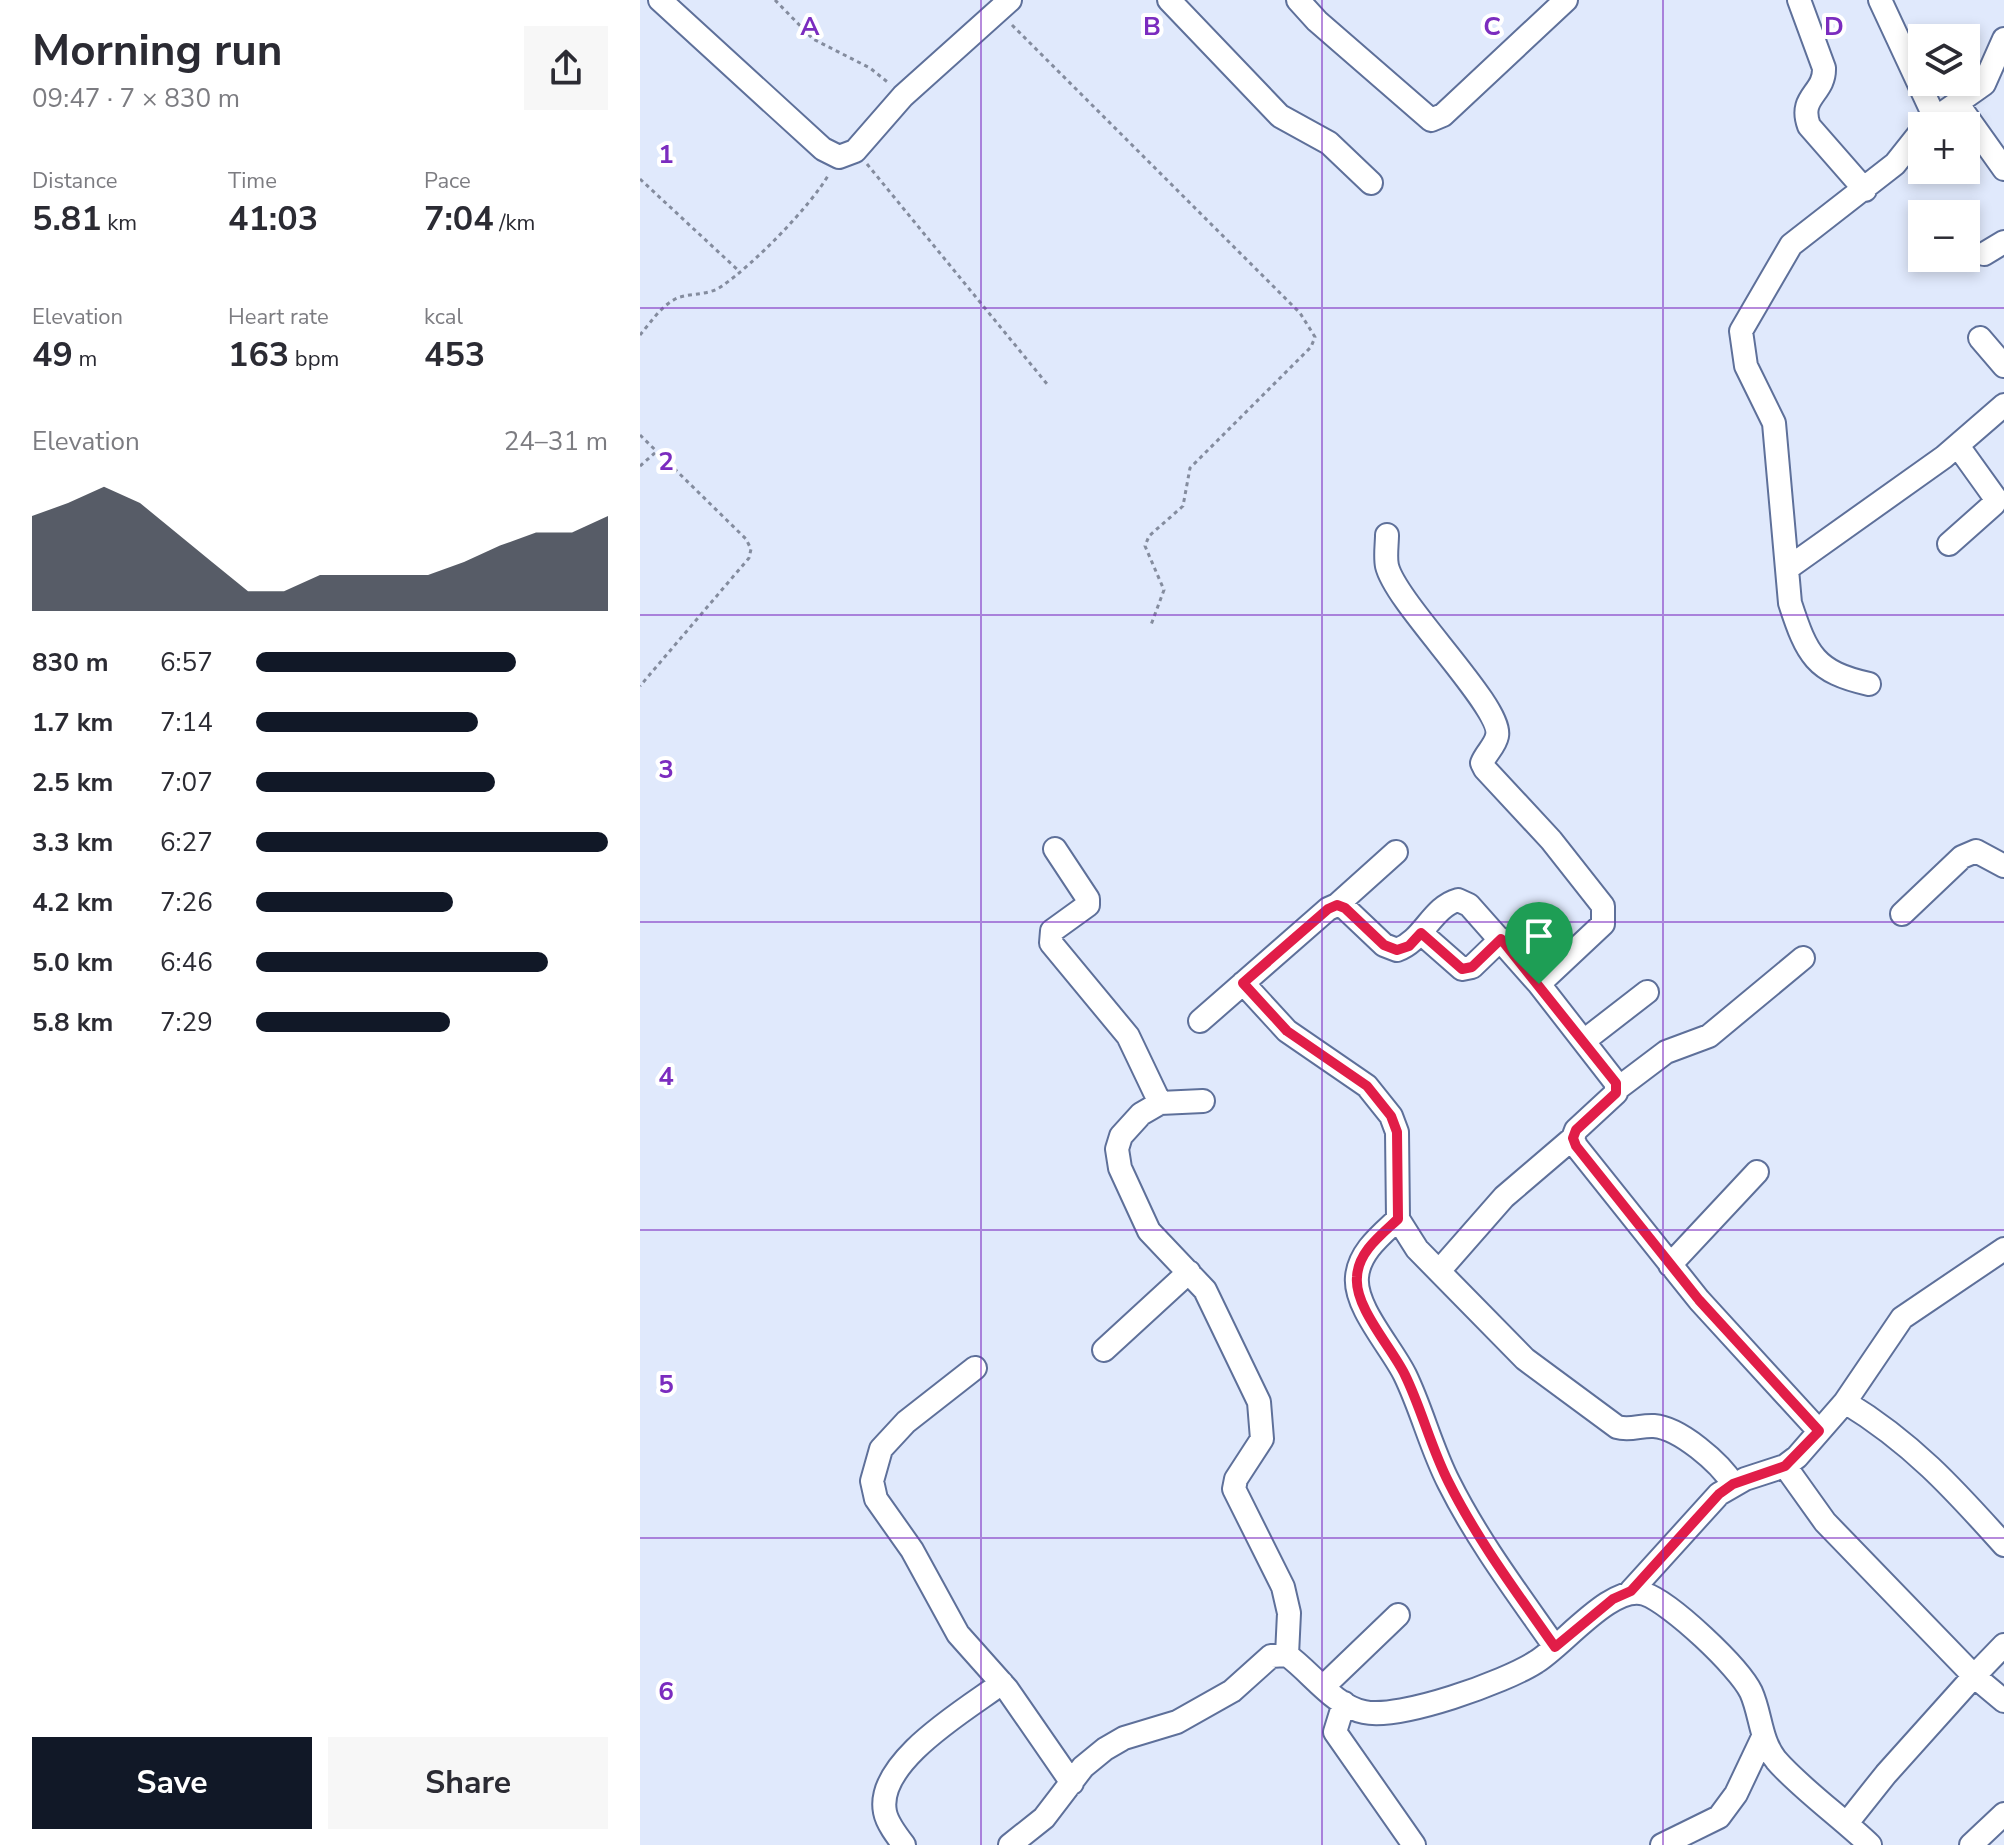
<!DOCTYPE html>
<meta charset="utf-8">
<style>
body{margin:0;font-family:"Nunito Sans",sans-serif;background:#f7f7f7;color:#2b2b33;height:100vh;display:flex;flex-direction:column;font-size:30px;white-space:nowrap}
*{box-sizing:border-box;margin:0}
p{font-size:26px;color:#7c7c81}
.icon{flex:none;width:44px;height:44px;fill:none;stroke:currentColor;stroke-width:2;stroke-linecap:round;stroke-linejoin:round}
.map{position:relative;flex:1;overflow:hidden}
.sheet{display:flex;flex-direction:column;background:#fff;width:640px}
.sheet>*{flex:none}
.fabs{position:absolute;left:1268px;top:24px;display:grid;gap:16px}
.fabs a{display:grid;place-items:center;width:72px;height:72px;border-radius:0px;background:#fff;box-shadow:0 4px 12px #0003;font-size:40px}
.pin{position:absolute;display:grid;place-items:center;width:68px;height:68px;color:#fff;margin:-82px -34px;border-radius:50% 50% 50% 0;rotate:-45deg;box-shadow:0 0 8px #0007}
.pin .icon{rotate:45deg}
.round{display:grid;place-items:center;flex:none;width:84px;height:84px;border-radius:0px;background:#f7f7f7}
.head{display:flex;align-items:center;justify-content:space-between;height:136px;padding:0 32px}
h1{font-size:44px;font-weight:700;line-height:60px}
.metrics{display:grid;grid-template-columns:repeat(3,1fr);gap:12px;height:136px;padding:8px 32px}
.metrics div{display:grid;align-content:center}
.metrics b{font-size:34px;font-weight:700}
.metrics small{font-size:22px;font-weight:400}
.metrics p{font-size:22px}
.chart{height:224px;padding:16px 32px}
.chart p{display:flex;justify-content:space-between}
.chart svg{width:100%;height:144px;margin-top:8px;fill:#111827;opacity:.7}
.action{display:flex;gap:16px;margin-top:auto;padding:16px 32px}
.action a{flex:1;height:92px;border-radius:0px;background:#111827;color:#fff;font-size:32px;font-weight:700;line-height:92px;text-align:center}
.action a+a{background:#f7f7f7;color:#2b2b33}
ul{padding:0 32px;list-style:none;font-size:26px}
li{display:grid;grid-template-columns:128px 96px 1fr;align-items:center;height:60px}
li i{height:20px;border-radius:10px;background:#111827}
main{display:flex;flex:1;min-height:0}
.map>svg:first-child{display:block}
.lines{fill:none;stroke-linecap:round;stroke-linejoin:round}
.minor-casing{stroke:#5e709a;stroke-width:26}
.path{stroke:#848c9e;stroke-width:3;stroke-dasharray:4 4;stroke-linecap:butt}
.minor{stroke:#fff;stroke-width:22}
.route-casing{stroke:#fff;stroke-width:16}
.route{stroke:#e11d48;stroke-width:10}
.grid{fill:none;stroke:#7b2cbf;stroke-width:2;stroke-opacity:0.55}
.grid-label{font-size:26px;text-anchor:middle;font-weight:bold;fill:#7b2cbf;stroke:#fff;stroke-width:8;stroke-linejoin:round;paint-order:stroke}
</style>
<main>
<section class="sheet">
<div class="head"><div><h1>Morning run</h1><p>09:47 · 7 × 830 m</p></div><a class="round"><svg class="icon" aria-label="share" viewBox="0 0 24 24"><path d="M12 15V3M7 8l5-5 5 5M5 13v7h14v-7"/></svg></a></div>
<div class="metrics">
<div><p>Distance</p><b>5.81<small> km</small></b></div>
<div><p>Time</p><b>41:03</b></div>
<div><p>Pace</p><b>7:04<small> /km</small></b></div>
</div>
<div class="metrics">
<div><p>Elevation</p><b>49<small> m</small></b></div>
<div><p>Heart rate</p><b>163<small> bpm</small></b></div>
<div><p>kcal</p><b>453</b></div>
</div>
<div class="chart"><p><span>Elevation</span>24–31 m</p>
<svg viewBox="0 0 160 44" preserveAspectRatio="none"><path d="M0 44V15L10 11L20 6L30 11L40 20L50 29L60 38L70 38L80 33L90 33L100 33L110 33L120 29L130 24L140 20L150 20L160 15V44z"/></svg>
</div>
<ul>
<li><b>830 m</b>6:57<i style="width:74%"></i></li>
<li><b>1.7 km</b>7:14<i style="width:63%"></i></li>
<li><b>2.5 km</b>7:07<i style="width:68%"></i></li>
<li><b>3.3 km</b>6:27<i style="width:100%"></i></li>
<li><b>4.2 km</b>7:26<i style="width:56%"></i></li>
<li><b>5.0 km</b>6:46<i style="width:83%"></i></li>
<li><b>5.8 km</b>7:29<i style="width:55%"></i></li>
</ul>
<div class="action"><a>Save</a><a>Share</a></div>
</section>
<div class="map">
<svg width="1364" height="1845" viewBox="0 0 1364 1845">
<rect width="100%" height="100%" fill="#e0e9fc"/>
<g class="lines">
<g class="minor-casing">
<path id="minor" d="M20,0l163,149 16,8 16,-6 48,-55 107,-96
M529,0l111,116 49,27 42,40
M658,0l19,21 114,99 12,-5 123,-115
M1159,0l25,68c1,26 -26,28 -15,58l56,64
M1240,0l54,116
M1317,103l47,66
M1286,125l58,-41 20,-45
M1344,254l20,-12
M1340,338l24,28
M747,535c0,9 -2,22 0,31 9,38 117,142 110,170 -2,10 -11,17 -15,27l3,6 66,71 52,66v18l-64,60
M1309,544l45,-40 2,-5 -38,-53
M1148,568l156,-111 60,-52
M1229,684c-54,-12 -62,-29 -79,-81l-16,-180 -28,-57 -5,-35 50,-86 104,-81 27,-34
M415,849l33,50v6l-36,26 -1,12 77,93 32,67
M697,905l59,-53
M1262,914l60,-57 14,-6 28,15
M781,933l41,36 10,-2 29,-28
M603,983l44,48 80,55 24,30 6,16 1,87 19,30 108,110 92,68c13,4 24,-2 37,-1 26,2 66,37 79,58
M560,1021l128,-112 9,-4 8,3 39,37 13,5c26,-9 35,-43 61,-50l11,5 70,79 77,99v10l-40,37 -3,8 3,8 123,154 120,131
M945,1040l62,-48
M977,1089l49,-37 43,-16 94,-78
M563,1101l-43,2 -19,11 -20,22 -4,13 3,19 29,63 56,59 54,112 3,37 -26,40 -2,10 49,98 6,26 -2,42
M758,1219c-17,16 -39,33 -41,58 -3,30 35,71 48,98 17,35 26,73 44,108 29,58 69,111 106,164
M1030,1265l87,-93
M799,1271l65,-74 69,-59
M464,1350l85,-78
M335,1368l-69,54 -25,27 -9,32 4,18 36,51 46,84 49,55 65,94
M1205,1402c66,40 108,86 159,143
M1145,1466l40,56 149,154 30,-31
M991,1591l88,-97 26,-15 40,-13 12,-9 48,-55 57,-84 102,-69
M684,1686l74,-71
M704,1703l-9,29 79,113
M1207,1823l39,-49 88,-98 30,25
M264,1845c-7,-9 -17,-22 -19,-33 -10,-50 82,-103 117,-129
M370,1845l34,-27 39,-51 22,-18 19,-11 53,-16 55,-31 39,-35 16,-1c24,17 47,51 77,57 36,8 141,-30 172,-50 28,-17 76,-79 109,-68 26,9 94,73 106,98 10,22 9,48 25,68 23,27 66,58 94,85
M1022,1845l57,-28 17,-23 27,-57
M1331,1845l33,-31"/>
</g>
<path class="path" d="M135,0l38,39 57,29 20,16
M372,25l288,288 15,24 -4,10 -121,121 -7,38 -34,30 -4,10 19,44 -13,35
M227,164l180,220
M0,179l100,93
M0,335c11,-13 23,-32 40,-38 14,-4 30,-2 42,-11 32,-22 88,-79 107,-112
M0,435l106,104 5,10 -2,9 -109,128
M0,466l16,-14"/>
<use href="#minor" class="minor"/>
</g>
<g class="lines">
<g class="route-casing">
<path id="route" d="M697,905l8,3 39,37 13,5 12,-4 12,-13 41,36 10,-2 29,-28 115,144v10l-40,37 -3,8 3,8 123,154 120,131 -34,35 -52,18 -14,10 -88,97 -18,8 -58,48c-37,-53 -77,-106 -106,-164 -18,-35 -27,-73 -44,-108 -13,-27 -51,-68 -48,-98 1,-25 24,-42 41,-58l-1,-87 -6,-16 -24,-30 -80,-55 -44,-48 85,-74z"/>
</g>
<use href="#route" class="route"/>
</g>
<path class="grid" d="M341,0v1845M682,0v1845M1023,0v1845M0,308h1364M0,615h1364M0,922h1364M0,1230h1364M0,1538h1364"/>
<g class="grid-label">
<text x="170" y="35">A</text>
<text x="512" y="35">B</text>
<text x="852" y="35">C</text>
<text x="1194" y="35">D</text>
<text x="26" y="163">1</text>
<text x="26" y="470">2</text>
<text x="26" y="778">3</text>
<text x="26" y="1085">4</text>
<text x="26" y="1393">5</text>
<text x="26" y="1700">6</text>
</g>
</svg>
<div class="fabs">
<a><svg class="icon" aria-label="layers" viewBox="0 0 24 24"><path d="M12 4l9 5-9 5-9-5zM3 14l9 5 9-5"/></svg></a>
<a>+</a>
<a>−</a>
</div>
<div class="pin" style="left:899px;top:984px;background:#1e9e55"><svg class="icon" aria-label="arrive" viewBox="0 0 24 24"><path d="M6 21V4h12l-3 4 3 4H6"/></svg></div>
</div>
</main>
